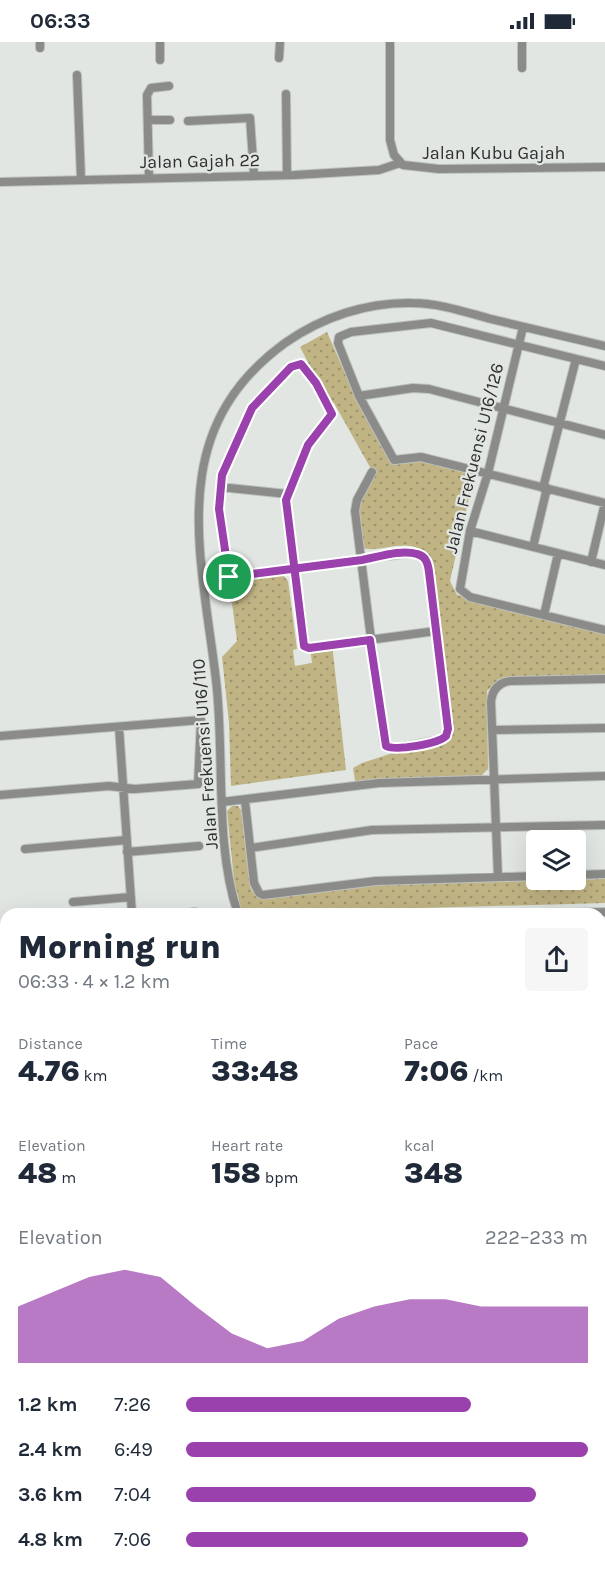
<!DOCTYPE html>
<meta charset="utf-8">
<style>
body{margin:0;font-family:Karla,sans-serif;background:#f6f6f7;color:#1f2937;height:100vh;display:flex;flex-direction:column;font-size:22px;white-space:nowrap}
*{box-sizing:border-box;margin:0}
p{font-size:20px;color:#747a83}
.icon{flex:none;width:33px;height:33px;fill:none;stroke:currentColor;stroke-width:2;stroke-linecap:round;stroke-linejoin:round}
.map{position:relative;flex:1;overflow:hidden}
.drawer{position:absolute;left:0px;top:866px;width:606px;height:668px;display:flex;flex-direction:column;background:#fff;border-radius:18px 18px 0 0;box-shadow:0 6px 24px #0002}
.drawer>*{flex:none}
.controls{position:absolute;left:526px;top:788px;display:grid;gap:12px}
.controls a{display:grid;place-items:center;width:60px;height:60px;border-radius:6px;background:#fff;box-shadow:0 6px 24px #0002;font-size:30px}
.pin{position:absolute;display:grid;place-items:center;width:51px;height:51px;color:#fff;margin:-26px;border:3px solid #fff;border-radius:50%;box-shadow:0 2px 6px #0007}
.round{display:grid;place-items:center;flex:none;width:63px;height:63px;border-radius:6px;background:#f6f6f7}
.summary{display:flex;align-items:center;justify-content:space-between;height:102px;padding:0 18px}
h1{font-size:33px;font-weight:800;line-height:45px}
.stats{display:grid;grid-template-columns:repeat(3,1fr);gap:9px;height:102px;padding:6px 18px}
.stats div{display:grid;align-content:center}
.stats b{font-size:30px;font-weight:800}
.stats small{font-size:16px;font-weight:400}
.stats p{font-size:16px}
.chart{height:168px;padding:12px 18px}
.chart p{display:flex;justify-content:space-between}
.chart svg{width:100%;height:108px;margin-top:6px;fill:#9b41ad;opacity:.7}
ul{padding:0 18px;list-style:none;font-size:20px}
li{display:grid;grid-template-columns:96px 72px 1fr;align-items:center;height:45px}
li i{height:15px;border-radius:8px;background:#9b41ad}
.status{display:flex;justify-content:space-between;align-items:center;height:42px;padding:0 30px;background:#fff;direction:ltr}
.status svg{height:16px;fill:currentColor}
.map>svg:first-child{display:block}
.grass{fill:url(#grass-dots)}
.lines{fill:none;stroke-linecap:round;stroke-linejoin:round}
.minor-casing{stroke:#bdc2bf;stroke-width:10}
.highway-casing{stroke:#bdc2bf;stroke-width:13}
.minor{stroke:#8b8c8a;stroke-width:8}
.highway{stroke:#2b2c29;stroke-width:10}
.major-bridge-casing{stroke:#bdc2bf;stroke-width:11;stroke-linecap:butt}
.major-bridge{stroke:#434541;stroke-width:9}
.route-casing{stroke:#fff;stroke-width:12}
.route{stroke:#9b41ad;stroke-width:8}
.labels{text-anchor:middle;stroke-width:4.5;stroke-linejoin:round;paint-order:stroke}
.street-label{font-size:18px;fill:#2e302f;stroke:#e1e6e3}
</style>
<div class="status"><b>06:33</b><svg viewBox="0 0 49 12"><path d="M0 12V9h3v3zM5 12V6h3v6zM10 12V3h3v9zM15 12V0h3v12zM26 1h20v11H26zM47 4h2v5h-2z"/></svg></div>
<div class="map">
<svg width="605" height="1532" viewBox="0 0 605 1532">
<defs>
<pattern id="grass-dots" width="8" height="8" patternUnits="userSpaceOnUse" patternTransform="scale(1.5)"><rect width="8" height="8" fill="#c1b484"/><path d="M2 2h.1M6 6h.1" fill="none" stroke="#9d936c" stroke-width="1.8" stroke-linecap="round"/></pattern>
</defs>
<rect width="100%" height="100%" fill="#e1e6e3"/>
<path class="grass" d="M327,290l31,71 34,61 31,-4 51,16 -24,105 7,14 148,39v41l-106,4 -12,12 1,78 -7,7 -126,5 -2,-13 9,-5 83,-27 -18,-177c-12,-26 -44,-5 -65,-11l-8,-36 17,-43 -37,-66 -6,-2 -28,-54z
M281,531l7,8 9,68 -4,1 2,16 17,-3 -2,-16 22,-3 14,126 -115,16 -2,-63 -7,-66 15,-16 -5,-38 -17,-14 -1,-8z
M232,764h6l3,4 9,76 2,5 9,7 112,-13 232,-6v24l-363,10 -8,-33 -7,-69z"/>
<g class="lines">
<g class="minor-casing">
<path id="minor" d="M40,0v6
M160,0v18
M390,0v98l4,15 9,10 36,4 166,-2
M522,0v26
M279,16l1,-16
M77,33l4,104
M286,52l1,81
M150,78h20
M188,79l62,-3 4,57
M149,136l-2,-83 4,-7 18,-2
M0,140l295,-7 84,-5 21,-7
M523,285l-35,146 -18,58 -10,58 10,8 135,33
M605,324l-174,-43 -80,9 -12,5 -1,6 21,53 54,-8 16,1 176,46
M359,354l35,64 27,-3 184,46
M220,445l67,7
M543,446l33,-129
M470,489l135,34
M533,505l14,-59
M591,520l14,-59
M229,535l-10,-68 3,-34 30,-67 40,-42 9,-2 15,19 16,31 -24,31 -22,55 19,146 4,2 127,-17
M204,538l206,-27 11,2 6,7 2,10 19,157 -4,10 -51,10 -9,-6 -29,-232 2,-11 15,-28
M544,573l14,-61
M119,685l13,187
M492,688l113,-2
M0,694l201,-16 -3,64 -63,5 -26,-3 -109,9
M245,759l9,82 5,10 4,2 113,-14 161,-5
M222,760l157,-19 226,-7
M251,806l121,-18 233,-5
M25,807l102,-9
M127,810l72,-6
M576,833l29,-1
M498,835l-7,-175c1,-12 7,-19 19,-21l95,-2
M73,860l58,-5
M183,872l12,-2
M238,872c-24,-70 -13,-160 -22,-234 -15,-127 -52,-249 69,-337 37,-26 82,-41 127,-40 27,0 53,9 79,16 38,9 76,18 114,27
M538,872l67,-2
M600,931l5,-1
M600,990h5
M600,1049l5,2
M600,1093l5,3
M600,1152l5,2
M600,1227l5,-1"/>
</g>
<g class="highway-casing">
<path id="highway" d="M0,908l6,6
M0,928l6,6
M0,945l6,5
M600,1453h5
M324,1527v5
M336,1527v5
M569,1527l3,5"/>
</g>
<use href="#minor" class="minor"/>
<use href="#highway" class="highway"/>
<g class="major-bridge-casing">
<path id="major-bridge" d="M594,1532l11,-7"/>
</g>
<use href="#major-bridge" class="major-bridge"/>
</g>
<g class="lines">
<g class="route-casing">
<path id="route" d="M229,535l-10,-68 3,-34 30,-67 39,-41 10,-3 15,19 16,31 -24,31 -22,55 18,146 5,2 61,-8 16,106c10,5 52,-2 60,-10l2,-7 -19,-157c-1,-8 -3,-16 -12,-18 -15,-5 -39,3 -55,6 -44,6 -89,11 -133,17"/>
</g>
<use href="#route" class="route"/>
</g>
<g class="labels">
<g class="street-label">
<text x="494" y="117">Jalan Kubu Gajah</text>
<text transform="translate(200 119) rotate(-1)" y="6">Jalan Gajah 22</text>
<text transform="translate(474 416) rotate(-76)" y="6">Jalan Frekuensi U16/126</text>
<text transform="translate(205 712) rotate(-94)" y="6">Jalan Frekuensi U16/110</text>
</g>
</g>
</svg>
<div class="controls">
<a><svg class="icon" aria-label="layers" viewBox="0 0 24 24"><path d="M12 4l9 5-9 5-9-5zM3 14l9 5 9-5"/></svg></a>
</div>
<div class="pin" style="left:229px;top:535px;background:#1e9e55"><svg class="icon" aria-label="arrive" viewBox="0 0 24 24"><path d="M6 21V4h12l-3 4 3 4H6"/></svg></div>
<section class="drawer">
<div class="summary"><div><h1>Morning run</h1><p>06:33 · 4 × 1.2 km</p></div><a class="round"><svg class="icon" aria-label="share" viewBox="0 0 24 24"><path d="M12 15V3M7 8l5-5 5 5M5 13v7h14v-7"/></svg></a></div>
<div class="stats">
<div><p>Distance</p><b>4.76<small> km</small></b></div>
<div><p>Time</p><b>33:48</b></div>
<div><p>Pace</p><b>7:06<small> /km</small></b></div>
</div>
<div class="stats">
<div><p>Elevation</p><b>48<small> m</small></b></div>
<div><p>Heart rate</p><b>158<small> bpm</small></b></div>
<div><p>kcal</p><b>348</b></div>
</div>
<div class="chart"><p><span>Elevation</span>222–233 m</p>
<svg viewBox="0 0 160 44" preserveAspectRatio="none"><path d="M0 44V21L10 15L20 9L30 6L40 9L50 21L60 32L70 38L80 35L90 26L100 21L110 18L120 18L130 21L140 21L150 21L160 21V44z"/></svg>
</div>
<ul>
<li><b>1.2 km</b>7:26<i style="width:71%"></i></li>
<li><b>2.4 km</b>6:49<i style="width:100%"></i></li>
<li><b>3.6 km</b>7:04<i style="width:87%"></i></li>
<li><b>4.8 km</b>7:06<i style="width:85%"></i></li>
</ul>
</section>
</div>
